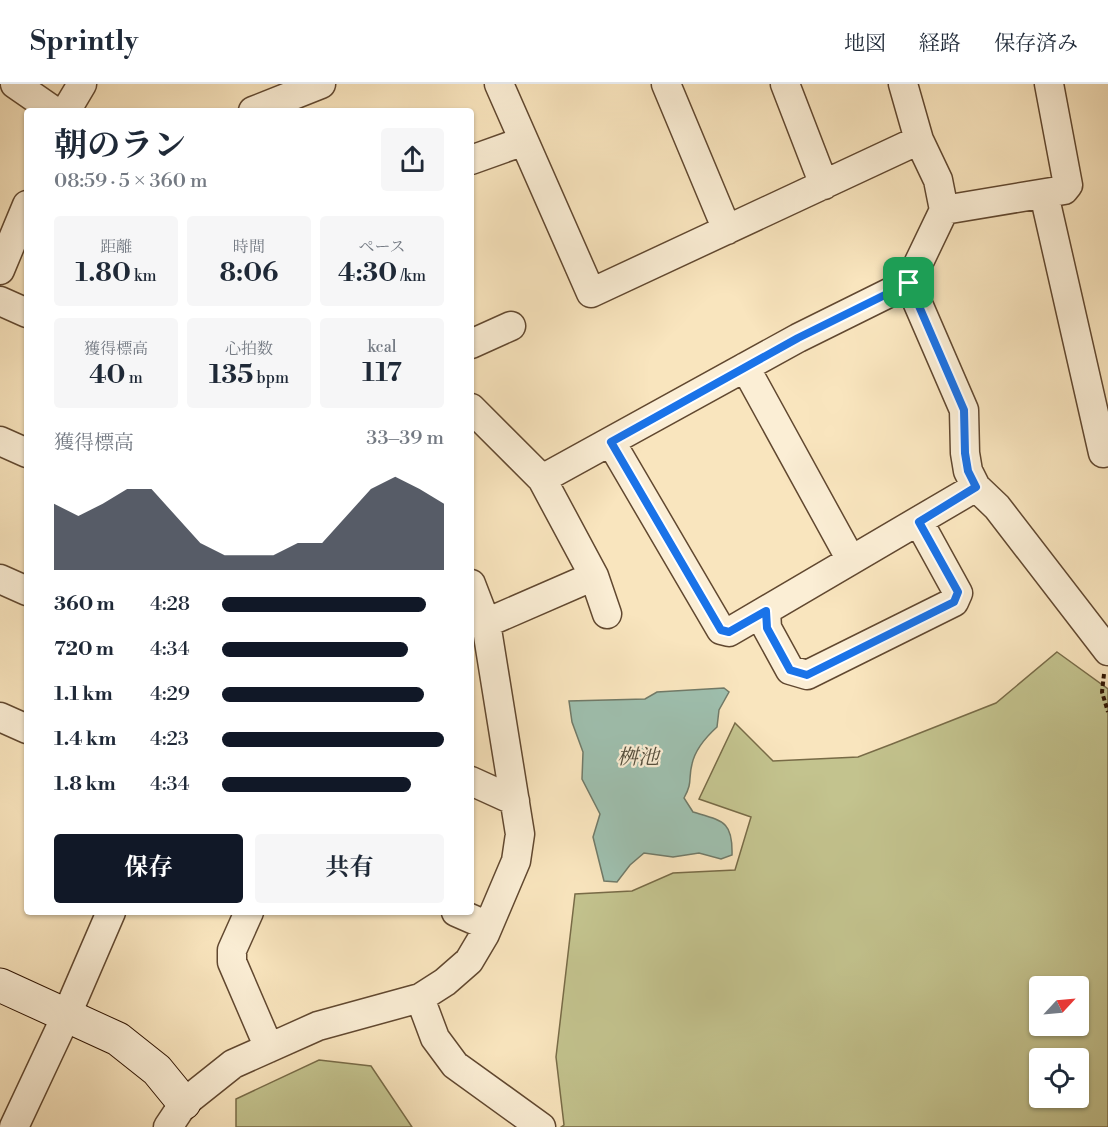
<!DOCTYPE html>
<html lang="ja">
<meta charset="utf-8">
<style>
body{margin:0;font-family:"Libre Bodoni","Noto Serif JP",serif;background:#f6f6f7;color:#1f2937;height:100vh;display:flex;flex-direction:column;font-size:22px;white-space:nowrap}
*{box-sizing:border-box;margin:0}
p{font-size:20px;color:#747a83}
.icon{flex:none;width:33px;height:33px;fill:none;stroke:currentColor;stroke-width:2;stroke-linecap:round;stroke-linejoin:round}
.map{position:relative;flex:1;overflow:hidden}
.panel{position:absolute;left:24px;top:24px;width:450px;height:807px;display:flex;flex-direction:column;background:#fff;border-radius:6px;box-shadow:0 2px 4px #0004}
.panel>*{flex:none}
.needle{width:39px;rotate:64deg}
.buttons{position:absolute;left:1029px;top:892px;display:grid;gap:12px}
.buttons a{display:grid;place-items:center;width:60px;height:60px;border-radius:6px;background:#fff;box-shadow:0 2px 4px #0004;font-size:30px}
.pin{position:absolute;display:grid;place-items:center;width:51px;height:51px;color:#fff;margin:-26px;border-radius:12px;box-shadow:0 3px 9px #0006}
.round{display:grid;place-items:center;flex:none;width:63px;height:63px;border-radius:6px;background:#f6f6f7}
.summary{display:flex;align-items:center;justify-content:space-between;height:102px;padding:0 30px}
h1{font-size:33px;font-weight:700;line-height:45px}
.stats{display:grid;grid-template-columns:repeat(3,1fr);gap:9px;height:102px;padding:6px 30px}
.stats div{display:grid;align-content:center;border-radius:6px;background:#f6f6f7;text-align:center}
.stats b{font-size:26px;font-weight:700}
.stats small{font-size:16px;font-weight:400}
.stats p{font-size:16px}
.chart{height:168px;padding:12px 30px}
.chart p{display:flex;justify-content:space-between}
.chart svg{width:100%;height:108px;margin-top:6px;fill:#111827;opacity:.7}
.button{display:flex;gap:12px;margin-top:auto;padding:12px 30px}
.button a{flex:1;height:69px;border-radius:6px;background:#111827;color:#fff;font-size:24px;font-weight:700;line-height:69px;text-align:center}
.button a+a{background:#f6f6f7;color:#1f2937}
ul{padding:0 30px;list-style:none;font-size:20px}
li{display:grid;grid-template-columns:96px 72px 1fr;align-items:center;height:45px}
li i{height:15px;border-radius:8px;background:#111827}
header{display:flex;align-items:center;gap:36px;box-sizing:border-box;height:84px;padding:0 30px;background:#fff;border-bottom:2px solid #e0e1e3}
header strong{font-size:28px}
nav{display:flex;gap:33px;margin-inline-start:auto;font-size:21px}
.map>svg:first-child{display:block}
.green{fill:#c3c38e;stroke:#786b47;stroke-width:1.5;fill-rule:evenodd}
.water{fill:#9ebfae;stroke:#717a68;stroke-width:1.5}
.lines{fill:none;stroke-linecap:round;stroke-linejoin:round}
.street-casing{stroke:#614830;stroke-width:31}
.secondary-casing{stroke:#2e1300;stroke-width:35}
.path{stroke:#2e1300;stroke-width:4;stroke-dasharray:4.5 3;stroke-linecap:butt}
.street{stroke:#fbeed5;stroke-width:28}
.secondary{stroke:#fbeed5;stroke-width:33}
.route-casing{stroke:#fff;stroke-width:12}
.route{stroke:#1a73e8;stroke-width:8}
.labels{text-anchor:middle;stroke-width:4.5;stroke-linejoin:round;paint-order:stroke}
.water-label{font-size:21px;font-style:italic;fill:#554f3d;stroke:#fbeed5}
</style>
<header>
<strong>Sprintly</strong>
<nav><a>地図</a><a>経路</a><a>保存済み</a></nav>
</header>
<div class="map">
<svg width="1108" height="1043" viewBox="0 0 1108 1043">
<rect width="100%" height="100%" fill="#f9e5be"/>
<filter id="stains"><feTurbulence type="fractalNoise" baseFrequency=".00333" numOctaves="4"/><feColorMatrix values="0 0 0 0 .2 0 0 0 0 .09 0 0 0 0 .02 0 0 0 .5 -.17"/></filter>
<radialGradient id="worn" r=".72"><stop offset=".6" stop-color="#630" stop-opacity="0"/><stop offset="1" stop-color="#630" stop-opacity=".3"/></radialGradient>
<path class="green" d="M1057,568l51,37v438h-547l3,-2 -8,-68 19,-163 57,-3 41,-18 62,-3 16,-53 -52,-18 36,-76 38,38 85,-4 34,-13 104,-41zM1040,903h38v39h-38zM1040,975h38v39h-38z
M319,976l52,6 41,61h-176v-28z"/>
<path class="water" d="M724,604l5,4 -10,18 -2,17c-11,10 -22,23 -25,37 -4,15 1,18 -8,34l9,14c30,9 40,9 39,43l-11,4 -22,-6 -26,4 -29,-4 -14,12 -13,17 -13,-1 -11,-44 7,-23 -18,-35 1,-27 -11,-30 -3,-21 76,-2 12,-7z"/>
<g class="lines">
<g class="street-casing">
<path id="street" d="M15,0l39,27
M499,0l92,209 328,-153
M666,0l61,146
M785,0l39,101
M66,27l16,-27
M253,27l68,-27
M471,76l53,-19
M1044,110l59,259 5,-1
M944,126l120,-20 4,-5 -19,-101
M0,186l27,-65
M909,199l55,127 1,43 3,18 8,16 21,20 111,144
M0,217l27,12
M471,260l40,-18
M745,283l106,193
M471,324l71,71 52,97 13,38
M0,357l27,12
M611,358l110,188 8,2 247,-145
M542,395l256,-141 111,-55 35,-73 -6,-30 -19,-40 -16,-56
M0,495l27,12
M766,527l1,17 23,42 17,5 147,-73 4,-9 -39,-71
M486,539l108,-47
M0,633l27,12
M471,697l44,20
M249,828l-17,38v12l37,86
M456,828l32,14
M420,914l15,40 20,27 86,62
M14,1043l53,-113 44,-102
M168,1043l16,-24 49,-39 85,-38 102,-28 25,-16 24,-21 16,-27 31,-73 4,-27 -34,-211 -15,-39"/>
</g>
<g class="secondary-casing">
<path id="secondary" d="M0,901l118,54 39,31 27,33"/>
</g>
<path class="path" d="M1104,590l-2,18 6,20"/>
<use href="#street" class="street"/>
<use href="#secondary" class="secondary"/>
</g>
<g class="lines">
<g class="route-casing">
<path id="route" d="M909,199l55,127 1,43 3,18 8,16 -57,35 39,70 -4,10 -147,73 -17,-5 -23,-42 -1,-17 -37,21 -8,-2 -110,-188 187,-104z"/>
</g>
<use href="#route" class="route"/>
</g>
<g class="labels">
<g class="water-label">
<text x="638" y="680">桝池</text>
</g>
</g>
<rect width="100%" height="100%" filter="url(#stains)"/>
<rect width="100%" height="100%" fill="url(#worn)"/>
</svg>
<div class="buttons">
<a><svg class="needle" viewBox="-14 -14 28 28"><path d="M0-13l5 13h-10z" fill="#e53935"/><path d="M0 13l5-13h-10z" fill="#747a83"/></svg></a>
<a><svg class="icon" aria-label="locate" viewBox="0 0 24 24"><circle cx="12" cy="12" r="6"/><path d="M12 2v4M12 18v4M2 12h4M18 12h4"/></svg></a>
</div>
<div class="pin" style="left:909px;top:199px;background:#1e9e55"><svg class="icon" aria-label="arrive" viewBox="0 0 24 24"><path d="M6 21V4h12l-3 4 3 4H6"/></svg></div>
<section class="panel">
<div class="summary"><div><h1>朝のラン</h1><p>08:59 · 5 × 360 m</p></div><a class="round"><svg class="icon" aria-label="share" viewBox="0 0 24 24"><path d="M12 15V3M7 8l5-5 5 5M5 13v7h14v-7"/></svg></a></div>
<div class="stats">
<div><p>距離</p><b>1.80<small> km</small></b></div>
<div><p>時間</p><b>8:06</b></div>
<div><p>ペース</p><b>4:30<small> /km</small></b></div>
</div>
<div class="stats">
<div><p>獲得標高</p><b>40<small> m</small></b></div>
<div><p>心拍数</p><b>135<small> bpm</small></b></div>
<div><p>kcal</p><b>117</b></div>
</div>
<div class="chart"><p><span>獲得標高</span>33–39 m</p>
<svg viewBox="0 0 160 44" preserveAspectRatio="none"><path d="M0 44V17L10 22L20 17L30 11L40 11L50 22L60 33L70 38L80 38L90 38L100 33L110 33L120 22L130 11L140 6L150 11L160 17V44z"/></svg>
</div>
<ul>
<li><b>360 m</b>4:28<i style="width:92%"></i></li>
<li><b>720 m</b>4:34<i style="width:84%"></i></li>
<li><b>1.1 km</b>4:29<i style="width:91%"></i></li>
<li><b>1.4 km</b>4:23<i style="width:100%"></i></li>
<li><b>1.8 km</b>4:34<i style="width:85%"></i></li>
</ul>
<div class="button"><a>保存</a><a>共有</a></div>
</section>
</div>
